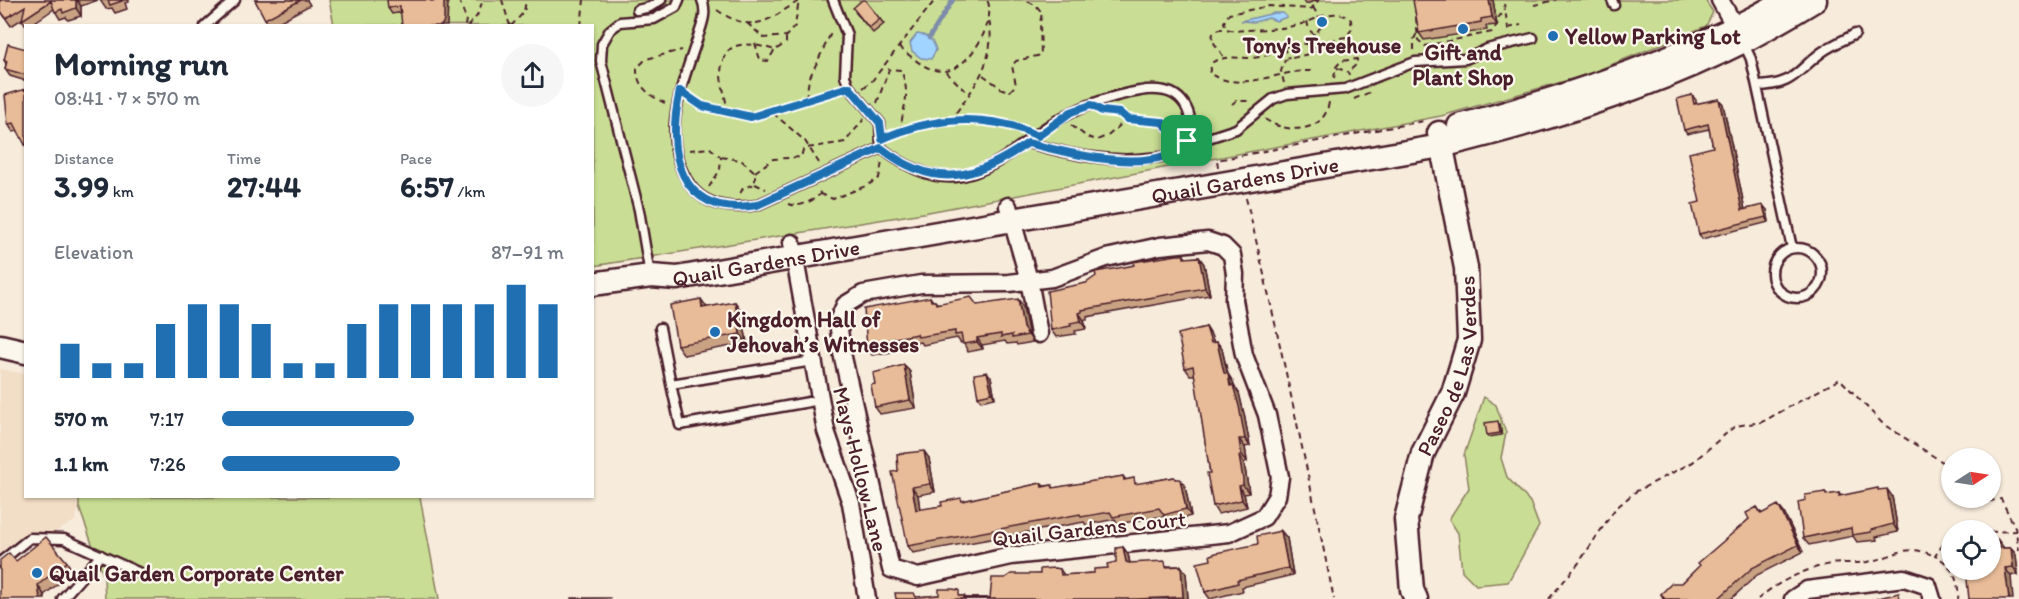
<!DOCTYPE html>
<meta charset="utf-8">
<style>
body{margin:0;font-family:Itim,sans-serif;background:#f6f6f7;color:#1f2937;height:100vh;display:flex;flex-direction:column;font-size:22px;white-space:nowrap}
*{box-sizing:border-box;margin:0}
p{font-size:20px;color:#747a83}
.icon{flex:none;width:33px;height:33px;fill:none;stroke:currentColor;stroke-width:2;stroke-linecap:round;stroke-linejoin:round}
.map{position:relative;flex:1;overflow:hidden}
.drawer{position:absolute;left:24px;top:24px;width:570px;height:474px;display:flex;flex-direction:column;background:#fff;border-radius:0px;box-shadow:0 2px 4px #0004}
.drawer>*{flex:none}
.needle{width:39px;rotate:78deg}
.tools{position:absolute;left:1941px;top:448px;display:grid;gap:12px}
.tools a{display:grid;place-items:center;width:60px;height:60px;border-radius:50%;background:#fff;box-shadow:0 2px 4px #0004;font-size:30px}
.pin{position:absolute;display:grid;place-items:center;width:51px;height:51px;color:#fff;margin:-26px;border-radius:12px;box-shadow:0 3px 9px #0006}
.round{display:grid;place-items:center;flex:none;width:63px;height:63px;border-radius:32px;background:#f6f6f7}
.head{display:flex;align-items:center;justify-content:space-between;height:102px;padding:0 30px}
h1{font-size:33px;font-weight:800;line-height:45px}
.stats{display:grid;grid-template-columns:repeat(3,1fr);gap:9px;height:102px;padding:6px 30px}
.stats div{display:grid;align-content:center}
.stats b{font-size:30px;font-weight:800}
.stats small{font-size:16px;font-weight:400}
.stats p{font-size:16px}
.chart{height:168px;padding:12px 30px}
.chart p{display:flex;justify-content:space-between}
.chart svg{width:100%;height:108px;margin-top:6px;stroke:#1f6fb2;stroke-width:6}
ul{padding:0 30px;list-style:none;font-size:20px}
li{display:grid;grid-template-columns:96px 72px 1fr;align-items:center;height:45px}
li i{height:15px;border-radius:8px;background:#1f6fb2}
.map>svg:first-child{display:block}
.built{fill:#f2ddc7}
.green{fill:#c9de94;stroke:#8a7e60;stroke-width:1.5}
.water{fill:#a1d4ff;stroke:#7e8caa;stroke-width:1.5}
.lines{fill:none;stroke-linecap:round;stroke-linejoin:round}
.stream{stroke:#7e8caa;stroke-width:4.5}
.lane-casing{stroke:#4a1f2b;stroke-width:13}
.street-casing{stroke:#4a1f2b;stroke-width:21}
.secondary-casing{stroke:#4a1f2b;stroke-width:27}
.path{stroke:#4a1f2b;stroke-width:2;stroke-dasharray:6 4.5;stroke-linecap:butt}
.lane{stroke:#fbf7ec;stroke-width:8}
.street{stroke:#fbf7ec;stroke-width:16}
.secondary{stroke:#fbf7ec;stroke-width:22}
.path-bridge{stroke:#4a1f2b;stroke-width:2;stroke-dasharray:6 4.5;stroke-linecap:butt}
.wall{fill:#c8a283;stroke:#4a1f2b;stroke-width:1.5}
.shaded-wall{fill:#a2846a;stroke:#4a1f2b;stroke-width:1.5}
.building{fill:#e8bc98;stroke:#4a1f2b;stroke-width:1.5}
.route-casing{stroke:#fff;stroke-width:12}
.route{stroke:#1f6fb2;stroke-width:8}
.poi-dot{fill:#1f6fb2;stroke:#fbf7ec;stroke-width:2}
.labels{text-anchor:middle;stroke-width:4.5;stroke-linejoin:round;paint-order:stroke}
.poi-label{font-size:22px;font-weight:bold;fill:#4a1f2b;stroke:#fbf7ec;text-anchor:start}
.street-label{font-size:22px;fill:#4a1f2b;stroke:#fbf7ec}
</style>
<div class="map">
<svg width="2019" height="599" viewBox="0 0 2019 599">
<rect width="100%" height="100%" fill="#f7ebdb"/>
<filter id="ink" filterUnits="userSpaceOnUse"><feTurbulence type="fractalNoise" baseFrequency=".0167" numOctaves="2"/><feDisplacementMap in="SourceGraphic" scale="12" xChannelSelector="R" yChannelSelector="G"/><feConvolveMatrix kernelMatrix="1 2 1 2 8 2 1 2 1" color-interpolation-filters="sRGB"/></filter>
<g filter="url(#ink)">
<path class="built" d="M0,369l25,5 1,122 53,1v10l-4,14 -46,25 -29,23z"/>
<path class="green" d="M329,0h1376l8,12 -7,14 -120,49 -145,41 -518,97 -330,53 -1,-240 -258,-1z
M1484,397l12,8 10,28 -5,25 6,19 23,25 9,24 -31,56 -32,3 -14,-14 -4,-38 -9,-14 20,-31 -5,-33z
M79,497h341l19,102h-334l-1,-21 -25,-71z"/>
<path class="water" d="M1274,13h9l4,4 -11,4 -7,-3 -15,4 -13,-1z
M917,34c11,1 16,5 19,16l-5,9 -10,-1 -9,-7 -2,-8z"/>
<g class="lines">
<path class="stream" d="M929,38l24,-38"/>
<g class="lane-casing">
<path id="lane" d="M702,0c6,13 -1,27 -5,40 -16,48 -38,99 -7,145 16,22 42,24 67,20l124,-57
M833,0l14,35 -2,41 4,11 31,36 1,25c19,15 49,32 75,29 39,-5 64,-33 95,-53 25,-16 58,-28 89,-33 10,-2 26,-2 35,4 20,13 21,46 1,58 -7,4 -18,4 -27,5 -42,5 -80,-4 -121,-15
M1612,0l2,5
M637,10l13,-3 11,-7
M205,26l30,-26
M1743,42l8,17 41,189
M1757,86c38,-1 38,-14 65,-34 10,-7 22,-12 33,-18
M1187,141l9,1 40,-13 37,-30 14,-5 58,-5 70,-27 51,-3 21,-10 46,-11
M1772 273a25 25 0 1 1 50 0a25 25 0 1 1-50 0Z
M650,275l-11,-65 -38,-149 1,-17 8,-14 10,-8 34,-3 22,-12 3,-7
M660,328l11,56
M813,361l-142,23 9,41 140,-25
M0,562l30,-24 34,1 78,35
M62,599l39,-44"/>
</g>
<g class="street-casing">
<path id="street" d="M1720,0l20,36
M1008,206l21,74 10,54
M1208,241l15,5 9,9 3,19 -1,26 10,55 23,60 13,62 -3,19 -13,21 -35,16 -218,23 -93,21 -27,-8 -49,-216 -4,-32 7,-16 18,-11 58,-10 88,-1 43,-5 54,-20 54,-12z
M792,243l34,188 25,72 16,96
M1793,599l14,-9 97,-12 24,8 4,13"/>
</g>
<g class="secondary-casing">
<g id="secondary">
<path d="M1459,126c109,-29 230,-69 327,-126"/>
<path id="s1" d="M592,284l59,-8 26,2 764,-132c103,-25 208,-57 303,-105 24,-13 48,-27 71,-41"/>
<path d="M0,346l26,6"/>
<path id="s2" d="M1416,599l-4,-9 -6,-71 17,-66 30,-60 16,-53 -3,-72 -27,-135"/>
</g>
</g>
<path class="path" d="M459,0l7,19 -1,7
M502,0l8,26
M1504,4l5,30
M1534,5l22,-5
M1415,7l3,33 7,6 67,-14 5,-7 2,-9 6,-3
M717,10c37,25 50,11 83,-10
M1307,21l2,9 6,5 6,-9 -1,-7
M747,23l17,15 22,-2 9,-10 4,-26
M468,26l9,-10 6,-16
M511,26l13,-14 2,-12
M581,26l3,-26
M1508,28l13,-3
M755,43l5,17 8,1 6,-10
M899,47c13,10 26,24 44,24 25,1 55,-51 44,-71
M1283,47l6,11
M1414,50v-11l3,-6
M1223,56l-11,-16 1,-7 6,-4h7
M1337,68l11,4
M1311,71c-35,-1 -70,23 -102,2l4,-11c15,-8 30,-2 46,-5 25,-4 34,-24 61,-7
M946,72l23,22
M983,75l19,14 8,2 6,-6 -4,-19 4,-5 25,-6 -1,-32 2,-10 -6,-8 -12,-5
M1334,78l2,-11 5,-6 16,-2v5l-9,8 1,3
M1284,83l-3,-12 4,-11 27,-7 23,-14 11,-2 6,-8 -1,-9c-18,-15 -35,1 -53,5 -20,5 -43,4 -63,6l-9,-2 -2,-7 5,-8 40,-8 42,3 8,-9
M863,88l9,-7 63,-81
M690,98l12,8 49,11 87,-27
M806,98l3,-19 23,-48
M1354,99l19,-8
M665,103c-15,-7 -29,-17 -28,-35l9,-9 36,-9
M877,103l12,-34 12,1c11,29 1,34 0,60
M1232,104l4,-3h15
M1104,111l16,2 7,6
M727,113c0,-13 -5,-25 -6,-37 0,-39 27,-34 54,-26l11,-7v-7
M773,113l32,28 14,22
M1265,119c20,15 60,15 64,-17
M950,121c23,-32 47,-60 39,-102
M1071,125l16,12 10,3 12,-5 18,-16c24,1 32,-2 50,17
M892,134c41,-18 82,-14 125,-8l7,3
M689,150l21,-2 11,9 -1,13 -11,17
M721,157l20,3 14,12v12l-12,4 -4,8
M1218,167l-1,-7 207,-39
M755,172l18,-13 28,-2 2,-7 4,-2 38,-6 19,-23
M755,184l11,5
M820,194l13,5 35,-14 11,-7 3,-16
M1246,198c32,133 60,267 88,401
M788,204c10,4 24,-2 32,-10l-1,-6
M1973,498l1,6 27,-5 14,28 4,23
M1990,532l26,-1
M1952,539l-8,4 -9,13c16,7 25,25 23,43
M1549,599l29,-35 37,-55 20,-17 58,-30 42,-36 27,-4 78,-43 43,45 69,44
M1758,599c19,-17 47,-30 72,-35 12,-2 25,0 37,-2 29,-5 37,-20 68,-6"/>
<use href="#lane" class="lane"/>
<use href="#street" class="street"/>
<use href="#secondary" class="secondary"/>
<path class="path-bridge" d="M1313,7l7,12"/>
</g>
<path class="wall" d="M0,0h98l-17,6v10l-13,4 -2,-3 -6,2 -6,-10 -25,17h-3l-4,-7 -11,7 -11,-16z
M100,0h29v2l-4,1 2,6 -12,4 -3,-5 -6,1z
M255,0h52l3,5 -35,19h-7z
M437,0h8l3,4 -56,10 -4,-6z
M1303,0h15l-12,4z
M1493,0l4,25 -11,1 1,4 -63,10 -5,-7z
M856,13l24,6 4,5 -11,9z
M26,49v32l-16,-5 -5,-7 1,-5 -2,-4z
M26,89l-8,42 -5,1 -5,-8z
M1692,95l4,5v4l23,-5 4,5 22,106h22l2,12 -67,17 -3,-5 1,-32 13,-55 -4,-18 -22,5 -3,-4z
M1184,255l2,3 13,-1 5,7 6,31 -123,22v3h-3l2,9 -11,2 1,3 -20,3 -5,-7 35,-47 44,-17z
M930,297l3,4h2l2,2 86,3 6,30 4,6 -16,3 -1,-2 -9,1 -2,-3 -23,4 1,4 -15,3 -5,-10 -2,1 -4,-5 -34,7 -2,-3 -21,3 -9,4v3l-19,3 -5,-7z
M735,302l7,10 5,31 -63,12 -7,-10 29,-37z
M1206,327l5,8 2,7h4l5,7 6,25 5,8 1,4 5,7 5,21 6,32 -5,1 2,14 -3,2 4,23 1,7 -5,1 3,13 -29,7 -5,-8 -3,-33 -15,-98h-5l-5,-7z
M904,365l6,7 6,36 -36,6 -5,-7v-23z
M991,377l4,21 -14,3 -3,-5z
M1500,424l2,11 -13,2 -2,-2z
M929,458l6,34 -17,3 2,15 22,-4 99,-23 3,3 8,-1 2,3 69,-12 3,4 12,4 36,-7 11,9 6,30 -22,6 -5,-6 -46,8 -3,-5 -29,6 -2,-3 -171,31 -5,-7 -10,-75z
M1879,490l13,6 6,36 -22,5 1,3 -20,2 -4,-6 -44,9 -6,-7 3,-38 19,-8 3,3 11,-2 2,3z
M1757,507l5,7 22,-1 19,39 -46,23 -26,24h-68l-2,-5 21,-11 67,-64z
M1281,531l6,7 6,37 -51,12 1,4 -33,8 -5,-7 6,-32 47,-16z
M1123,547l5,7 2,9 39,3h12l5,7 2,26h-292l43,-4 25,1 2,2h24l15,-20 35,-4 20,-5 4,6 30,-2 14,-5 8,-6z
M2004,548h7l5,7 2,19 -7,2 -42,23z
M16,561l51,1 6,10 -29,23z"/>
<path class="shaded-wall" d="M76,0h1l4,6v10l-5,-8z
M444,0l4,4 -1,22h-6z
M1489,0h4l4,25 -5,-8z
M1719,99l4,5 23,111 -4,-5z
M1763,205l4,5 2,12 -3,-5z
M1199,257l5,7 6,31 -5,-7z
M701,299l7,10 -6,-1z
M1018,299l5,7 6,30 -6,-8z
M735,302l7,10 5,31 -7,-9z
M1079,313l5,7 2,9 -5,-8z
M1206,327l5,8 5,15 -5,-7z
M977,338l5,7 1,4 -6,-7z
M1217,342l5,7 7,32 -5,-8z
M904,365l6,7 6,36 -6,-8z
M987,372l4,5 4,21 -3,-5z
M1228,374l5,8 1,4 5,7 5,21 6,32 -5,-7z
M1239,439l6,8 2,14 -6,-7z
M924,451l5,7 6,34 -5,-8z
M1239,456l5,7 4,23 1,7 -6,-8z
M1180,479l5,7 6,30 -5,-7z
M1239,486l5,8 3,13 -5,-7z
M912,487l6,8 3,23 -5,-8z
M1887,489l5,7 6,36 -5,-8z
M1778,505l6,8 19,39 -5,-7z
M1281,531l6,7 6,37 -5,-7z
M1998,540l6,8 1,8 -6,-8z
M1123,547l5,7 3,15 -5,-7z
M2011,548l5,7 2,19 -5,-7z
M1181,566l5,7 2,26h-4l-1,-2z
M2005,568l6,8 2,23h-4z
M38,585l6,10 1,4h-5z"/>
<path class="building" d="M0,0h76v8l-13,5 -1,-4 -7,3 -4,-11 -29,19 3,-14 -19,12 -6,-8z
M108,0h14v1l-12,4z
M255,0h46l-36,19z
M387,0h44v1l13,-1v21l-3,5h-39l-2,-20 -12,2z
M862,0h3l15,19 -11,9 -16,-20z
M1413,0h76l3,17 -11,2v3l-62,11z
M298,23v3h-45v-1z
M8,44l18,5v26l-21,-6 2,-8 -3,-1z
M26,89v58l-12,-24 -6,1 -3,-29z
M1692,95l2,9 25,-5 23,111 21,-5 3,12 -67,17 -7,-30 8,-2 -11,-49 24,-6 -5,-23 -24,6 -7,-31z
M1177,255h7v3l15,-1 6,31 -123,22v2l-3,1 2,8 -11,2 1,3 -20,4 -4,-39 39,-8 10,-7 -1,-4 35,-6 4,-1 -1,-3z
M930,297l1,4h4l1,3 35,-7 6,8 41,-6 5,29 5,7 -16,3v-3l-11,2v-3l-24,4v4l-14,2 -2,-10 -6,1v-4l-37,6 -1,-3 -22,4 -10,3 1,4 -19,3 -3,-39z
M701,299l1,9 33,-6 5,32 -63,11 -7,-40z
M1206,327l5,16 6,-1 7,31 4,1 2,12 3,-1 6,21 6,33h-6l2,15 -2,2 4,23v6l-4,1 3,14 -29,6 -6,-33h3l-17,-107 -8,2 -7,-34z
M904,365l6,35 -35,7 -4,-22 4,-1 -2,-11z
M987,372l5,21 -14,3 -4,-22z
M1498,421l2,12 -13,2 -2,-12z
M924,451l6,33 -18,3 4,23 26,-4 -1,-4 20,-4 1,3 79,-18 1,4 10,-2 1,3 70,-12 1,4 10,-2 1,6 39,-7 1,2h5l6,30 -22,6 -5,-7 -46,9 -3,-5 -29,5 -1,-3 -172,32 -16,-74 6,-1 -1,-17z
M1878,488v2l9,-1 6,35 -22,6v2l-19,3 -1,-7 -48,10 -5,-36 8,-2 -1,-5 20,-3 1,3 13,-2v3z
M1778,505l20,40 -46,23 -34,31h-55l1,-1 -3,-4 11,-11h10l18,-18 -2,-2 51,-44 -3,-6 11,-6 4,7z
M1281,531l7,37 -51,12 1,3 -33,9 -8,-29 14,-3 -1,-5 6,-2 42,-9 -1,-8z
M46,537l21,25 -29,23 2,14h-40v-39l9,-7 7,8z
M1998,540l1,8h12l2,19 -8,1 4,31h-40l-3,-29h24v-29z
M1123,547l3,15 3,1 36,-2 1,6 15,-1 2,31 -46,2h-241l-1,-6h19l2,4 23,-2v-6h13l7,1v6h5v2h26l2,-20h13l6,-4h29v-5l15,-1 5,1 1,6 33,-2v-4l14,-1 -1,-4 9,-2v-14z
M1899,593l1,6h-25z
M571,598h40l-40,1z"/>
</g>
<g class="lines" filter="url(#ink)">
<g class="route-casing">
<path id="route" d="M849,87l31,36 2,16c49,-22 106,-27 156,-3l33,-24 20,-7 11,6 18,2 7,6 35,3 17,16 8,3c-28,37 -120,12 -159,2 -54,36 -92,48 -147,5l-124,57c-79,14 -91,-54 -77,-114l22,15 49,11z"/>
</g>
<use href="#route" class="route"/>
</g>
<g class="poi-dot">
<circle cx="1322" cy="22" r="6"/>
<circle cx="1463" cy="29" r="6"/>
<circle cx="1553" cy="36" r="6"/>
<circle cx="715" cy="332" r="6"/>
<circle cx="37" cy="573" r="6"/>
</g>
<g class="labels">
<g class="poi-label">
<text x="1565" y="44">Yellow Parking Lot</text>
<text x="1322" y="53" text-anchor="middle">Tony's Treehouse</text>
<text x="1463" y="60" text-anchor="middle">Gift and<tspan x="1463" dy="25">Plant Shop</tspan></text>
<text x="727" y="327">Kingdom Hall of<tspan x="727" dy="25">Jehovah’s Witnesses</tspan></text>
<text x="49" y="581">Quail Garden Corporate Center</text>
</g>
<g class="street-label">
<text dy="8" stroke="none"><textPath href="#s1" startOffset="662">Quail Gardens Drive</textPath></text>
<text dy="8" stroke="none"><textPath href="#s1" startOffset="176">Quail Gardens Drive</textPath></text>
<text dy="8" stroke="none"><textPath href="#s2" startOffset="242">Paseo de Las Verdes</textPath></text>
<text transform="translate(861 469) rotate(76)" y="8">Mays Hollow Lane</text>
<text transform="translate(1089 528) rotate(-6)" y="8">Quail Gardens Court</text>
</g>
</g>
</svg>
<div class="tools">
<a><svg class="needle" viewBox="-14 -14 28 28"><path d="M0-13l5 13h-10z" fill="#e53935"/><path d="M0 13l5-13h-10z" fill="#747a83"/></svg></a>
<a><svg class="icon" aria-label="locate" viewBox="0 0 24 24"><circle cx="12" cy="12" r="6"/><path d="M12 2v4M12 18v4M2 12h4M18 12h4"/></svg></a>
</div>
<div class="pin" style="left:1187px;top:141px;background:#1e9e55"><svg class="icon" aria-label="arrive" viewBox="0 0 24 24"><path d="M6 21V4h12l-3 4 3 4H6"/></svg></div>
<section class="drawer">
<div class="head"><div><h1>Morning run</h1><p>08:41 · 7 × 570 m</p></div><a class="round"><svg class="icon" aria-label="share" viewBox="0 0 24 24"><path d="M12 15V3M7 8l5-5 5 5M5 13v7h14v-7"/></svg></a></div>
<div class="stats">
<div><p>Distance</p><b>3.99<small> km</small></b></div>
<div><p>Time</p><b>27:44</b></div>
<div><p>Pace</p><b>6:57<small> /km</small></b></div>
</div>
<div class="chart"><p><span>Elevation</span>87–91 m</p>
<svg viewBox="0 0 160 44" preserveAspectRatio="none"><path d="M5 44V30M15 44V38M25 44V38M35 44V22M45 44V14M55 44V14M65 44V22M75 44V38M85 44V38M95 44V22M105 44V14M115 44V14M125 44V14M135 44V14M145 44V6M155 44V14"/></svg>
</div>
<ul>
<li><b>570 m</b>7:17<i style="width:56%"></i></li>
<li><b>1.1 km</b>7:26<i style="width:52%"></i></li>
</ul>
</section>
</div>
